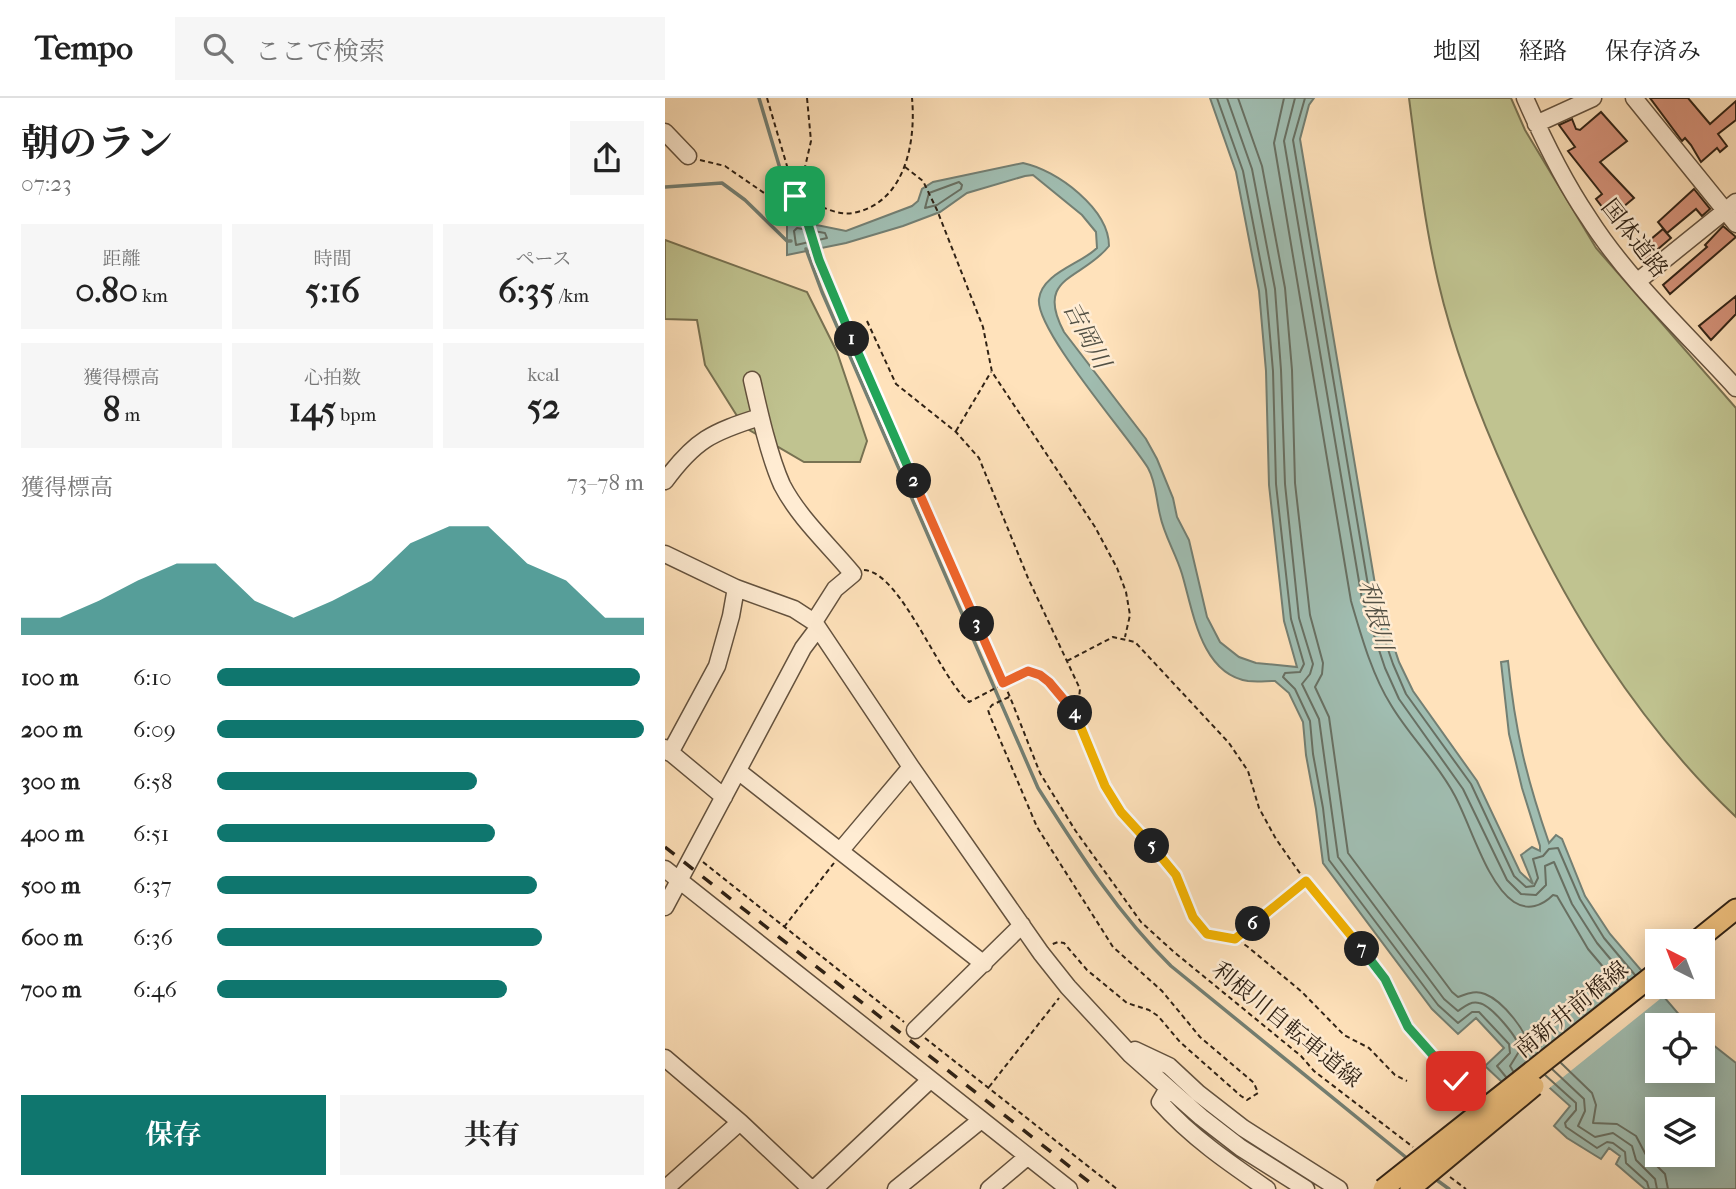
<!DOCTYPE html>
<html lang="ja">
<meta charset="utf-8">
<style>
body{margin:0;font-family:"IM FELL French Canon","Noto Serif JP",serif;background:#f6f6f6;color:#222;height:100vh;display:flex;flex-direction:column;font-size:26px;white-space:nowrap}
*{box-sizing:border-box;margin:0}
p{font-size:23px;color:#767676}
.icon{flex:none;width:38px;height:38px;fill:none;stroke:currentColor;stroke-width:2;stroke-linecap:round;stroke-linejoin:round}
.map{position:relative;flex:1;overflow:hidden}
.panel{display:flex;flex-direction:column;background:#fff;width:665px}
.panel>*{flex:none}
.needle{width:46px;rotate:318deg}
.buttons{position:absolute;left:980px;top:831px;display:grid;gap:14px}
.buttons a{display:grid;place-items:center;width:70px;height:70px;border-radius:0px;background:#fff;box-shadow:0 4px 18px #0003;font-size:35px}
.pin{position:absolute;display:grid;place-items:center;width:60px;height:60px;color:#fff;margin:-30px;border-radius:14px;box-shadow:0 4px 10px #0006}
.km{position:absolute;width:35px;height:35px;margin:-18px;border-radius:50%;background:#222;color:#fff;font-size:19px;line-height:35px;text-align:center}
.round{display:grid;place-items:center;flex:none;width:74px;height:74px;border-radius:0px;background:#f6f6f6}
.summary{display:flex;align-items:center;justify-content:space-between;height:119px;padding:0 21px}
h1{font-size:38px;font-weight:700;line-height:52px}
.metrics{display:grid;grid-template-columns:repeat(3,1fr);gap:10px;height:119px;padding:7px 21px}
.metrics div{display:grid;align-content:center;border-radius:0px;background:#f6f6f6;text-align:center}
.metrics b{font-size:35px;font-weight:700}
.metrics small{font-size:19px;font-weight:400}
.metrics p{font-size:19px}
.chart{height:196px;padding:14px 21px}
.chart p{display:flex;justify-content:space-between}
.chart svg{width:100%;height:126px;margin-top:7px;fill:#0f766e;opacity:.7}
.action{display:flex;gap:14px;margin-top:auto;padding:14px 21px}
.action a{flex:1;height:80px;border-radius:0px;background:#0f766e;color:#fff;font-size:28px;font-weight:700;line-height:80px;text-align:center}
.action a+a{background:#f6f6f6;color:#222}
ul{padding:0 21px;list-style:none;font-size:23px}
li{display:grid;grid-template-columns:112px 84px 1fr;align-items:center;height:52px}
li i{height:18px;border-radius:9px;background:#0f766e}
header{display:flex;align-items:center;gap:42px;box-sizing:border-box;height:98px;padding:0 35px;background:#fff;border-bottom:2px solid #e0e0e0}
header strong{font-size:33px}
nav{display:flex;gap:38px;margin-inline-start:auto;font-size:24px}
.search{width:490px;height:63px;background:#f6f6f6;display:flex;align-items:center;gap:18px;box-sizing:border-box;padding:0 24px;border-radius:0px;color:#767676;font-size:26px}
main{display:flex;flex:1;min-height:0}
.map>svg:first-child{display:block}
.green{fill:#c0c390;stroke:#787252;stroke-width:2}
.water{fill:#a0bdb1;stroke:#737f73;stroke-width:2;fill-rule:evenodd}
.pier{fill:#ffe2bb}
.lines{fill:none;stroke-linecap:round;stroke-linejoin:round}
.shore{stroke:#687063;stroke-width:2}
.stream{stroke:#737f73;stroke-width:3.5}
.building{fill:#d6927a;stroke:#302215;stroke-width:2}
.minor-casing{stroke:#64523e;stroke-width:19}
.major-casing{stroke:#302215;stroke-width:23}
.path{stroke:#302215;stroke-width:2;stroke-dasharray:5 3.5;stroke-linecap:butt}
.minor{stroke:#ffecd3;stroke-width:16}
.major{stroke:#f0c17e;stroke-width:19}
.rail{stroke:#302215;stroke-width:3.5;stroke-dasharray:12 12;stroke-linecap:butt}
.major-bridge-casing{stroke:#302215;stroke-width:23;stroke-linecap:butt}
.major-bridge{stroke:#f0c17e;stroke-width:19}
.split-1-casing{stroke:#fff;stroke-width:14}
.split-2-casing{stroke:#fff;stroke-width:14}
.split-3-casing{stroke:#fff;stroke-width:14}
.split-4-casing{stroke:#fff;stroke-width:14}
.split-5-casing{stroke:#fff;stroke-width:14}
.split-6-casing{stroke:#fff;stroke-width:14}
.split-7-casing{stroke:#fff;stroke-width:14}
.split-8-casing{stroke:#fff;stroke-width:14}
.split-1{stroke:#22a559;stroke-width:9}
.split-2{stroke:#22a559;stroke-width:9}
.split-3{stroke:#f0652b;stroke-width:9}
.split-4{stroke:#f0652b;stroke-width:9}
.split-5{stroke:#f5b400;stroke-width:9}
.split-6{stroke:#f5b400;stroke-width:9}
.split-7{stroke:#f5b400;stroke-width:9}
.split-8{stroke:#22a559;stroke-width:9}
.labels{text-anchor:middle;stroke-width:5;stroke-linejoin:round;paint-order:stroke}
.street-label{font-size:23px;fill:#302215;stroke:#ffecd3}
.water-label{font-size:24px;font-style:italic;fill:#525044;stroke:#ffecd3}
</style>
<header>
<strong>Tempo</strong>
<div class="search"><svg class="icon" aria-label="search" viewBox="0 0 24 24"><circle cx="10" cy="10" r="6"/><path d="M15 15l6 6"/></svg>ここで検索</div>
<nav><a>地図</a><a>経路</a><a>保存済み</a></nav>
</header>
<main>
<section class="panel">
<div class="summary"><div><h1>朝のラン</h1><p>07:23</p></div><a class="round"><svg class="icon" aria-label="share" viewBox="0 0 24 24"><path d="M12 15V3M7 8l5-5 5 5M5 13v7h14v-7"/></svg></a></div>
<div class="metrics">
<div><p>距離</p><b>0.80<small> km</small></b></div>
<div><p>時間</p><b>5:16</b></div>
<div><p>ペース</p><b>6:35<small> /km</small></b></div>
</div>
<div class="metrics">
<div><p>獲得標高</p><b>8<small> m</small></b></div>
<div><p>心拍数</p><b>145<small> bpm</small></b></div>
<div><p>kcal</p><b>52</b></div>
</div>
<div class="chart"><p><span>獲得標高</span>73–78 m</p>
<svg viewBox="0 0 160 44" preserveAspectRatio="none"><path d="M0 44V38L10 38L20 32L30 25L40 19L50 19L60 32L70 38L80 32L90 25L100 12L110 6L120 6L130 19L140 25L150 38L160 38V44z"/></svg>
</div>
<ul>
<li><b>100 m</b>6:10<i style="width:99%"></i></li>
<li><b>200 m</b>6:09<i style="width:100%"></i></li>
<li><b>300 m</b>6:58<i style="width:61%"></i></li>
<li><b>400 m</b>6:51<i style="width:65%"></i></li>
<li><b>500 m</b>6:37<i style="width:75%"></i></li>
<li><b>600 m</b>6:36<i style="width:76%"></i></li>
<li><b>700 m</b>6:46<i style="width:68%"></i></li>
</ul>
<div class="action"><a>保存</a><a>共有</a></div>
</section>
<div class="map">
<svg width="1071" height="1091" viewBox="0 0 1071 1091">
<rect width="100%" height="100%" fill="#ffe2bb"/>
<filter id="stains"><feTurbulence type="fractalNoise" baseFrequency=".00286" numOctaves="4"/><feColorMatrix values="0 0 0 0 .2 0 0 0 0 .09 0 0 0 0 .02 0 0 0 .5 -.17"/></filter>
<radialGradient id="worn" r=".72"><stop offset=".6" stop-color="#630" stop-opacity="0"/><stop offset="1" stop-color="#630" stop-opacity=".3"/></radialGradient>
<path class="green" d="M744,0h102l14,32 71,118 140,160v409c-100,-95 -171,-211 -227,-336 -29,-64 -55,-131 -71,-200 -14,-60 -21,-122 -29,-183z
M0,142l142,52 30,60 30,89 -7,21h-56l-60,-35 -39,-62 -8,-45 -32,-1z"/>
<path class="water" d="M545,0h104l-5,7 -9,34 77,457 22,66 14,29 64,90 43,91 13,12 -12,-29 11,-8 8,4v-5l-18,-58 -13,-54 -8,-72 7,-1c7,69 18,116 41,182l7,-8 6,4 23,57 25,38 78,91 -31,1v45h46v-34l33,26v126h-91l-29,-25 4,-8 -11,-8 -8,11 -34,-21 -13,-12 16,-20 -29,-26 -38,3 -18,-17 19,-18 -28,-30 -18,16 -26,-25 -109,-146 -7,-54 -10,-54 -3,-33 -14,-29 -14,-12c-9,0 -18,1 -27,0 -47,-7 -55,-70 -66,-107 -6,-20 -18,-39 -22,-59 -4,-16 -4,-33 -12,-47 -19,-31 -113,-138 -109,-169 3,-26 42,-35 58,-51l-1,-16 -14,-17 -49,-40 -8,1 -58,17 -27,19 -37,14 -57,17 -59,12v-36l59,12 66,-25 6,-5 4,-12 11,-7 90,-19c34,7 86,46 86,83 -27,34 -75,30 -45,86l82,107 11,20 16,39 4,19 12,23 18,77 13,25 19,15 17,6 41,4 -13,-46 -15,-136 -3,-114 -7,-80 -23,-119zM992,1012h46v45h-46z"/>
<path class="pier" d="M979,871l21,26 -118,95 -6,-5 -22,18 -20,-19z"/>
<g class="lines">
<path class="shore" d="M552,0l26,73 23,119 7,81 3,113 15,135 13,45 -4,8 -15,1 -2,4 12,12 15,32 3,33 10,54 6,52 109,145 20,18 14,-11h7l30,32 1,9 -13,13 9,11
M562,0l25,71 23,120 6,81 4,114 14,134 14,46 -3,10 -8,10 17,35 19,138 106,142 14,12c6,-4 12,-10 21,-8 12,2 40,35 41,47l-10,16 3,5
M573,0l24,68 23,122 7,82 3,113 15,132 13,48 -1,11 -7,13 14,30 19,136 104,139 6,5c9,-3 17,-7 27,-3 18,7 45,40 45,59l3,2
M619,0l-10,45 77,458c10,34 21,74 40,104 19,32 47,58 64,91 16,30 32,88 59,106 14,9 28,4 39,-7l4,1 31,53 32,38
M630,0l-11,43 78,458 23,69 14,31 64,90 44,91 14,14 15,1 10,-10 -1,-19 9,-4 18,42 25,39 31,37
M640,0l-12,42 77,457 23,67 13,30 65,90 43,92 12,11 8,-1 4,-8 -5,-19 10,-3 6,-7 9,-1 22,51 24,39 31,37
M294,84l3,3 -1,4 -24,16 -12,3 4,-15z
M132,130l28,5 2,5 -31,7 -2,-14z
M896,965l31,30 4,12 -3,18 24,1 19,12 10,19 19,19 3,15
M887,971l32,30 1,12 -7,15 17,11 18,-4 19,13 4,14 19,19 2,10
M880,977l31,28v7l-11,13 1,4 31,21 10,-6 6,1 12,9 1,11 21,19 2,7"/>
<path class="stream" d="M94,0l37,124
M0,89l57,-4 23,17 42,41h4
M141,151l16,43 216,496c40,63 79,125 133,178l237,193
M769,1080l15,11"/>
</g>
<path class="building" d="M985,0h38l22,26 26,-23v19l-18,14 9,12 -7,6 -3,-4 -16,14 -10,-17 -6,-7 -3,3z
M936,14l26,29 -27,21 34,36 -11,9 -7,-9 -13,10 -7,-9 6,-5 -34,-43 7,-4 -16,-22 13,-6 4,10 4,1z
M1029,91l16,20 -8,7 -6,-7 -29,24 -9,-11z
M1058,128l13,11 -66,57 -7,-9 44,-38 -2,-2z
M998,131l8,9 -27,23 -7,-10z
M1071,198v18l-25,26 -12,-14z"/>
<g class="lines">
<g class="minor-casing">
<path id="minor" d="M860,0c18,41 38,82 63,119 40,63 98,116 148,171
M969,0l102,126
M871,26l57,-26
M0,34l23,24
M973,183l98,-79
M87,282c7,31 17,76 30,105 17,33 48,61 71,89l-18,15 -21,33
M0,383c30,-41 47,-49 95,-64
M0,456l71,34 58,21 20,13 97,145 130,186 27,34 63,68 70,62 40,31 65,41
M0,650l59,49
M5,655l47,-87 14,-50 5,-28
M73,673l246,193
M176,752l70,-83
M0,771l404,320
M0,809l138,-259 15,-20
M250,932l107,-105
M468,955l2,-3 34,16 29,27 45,35 96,61
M0,960l75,64 71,67
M503,990l-8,14c31,35 69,61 107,87
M0,1091l75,-67
M149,1091l116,-109
M231,1091l85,-69
M324,1091l38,-32"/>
</g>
<g class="major-casing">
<path id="major" d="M1030,844l41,-33"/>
</g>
<path class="path" d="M102,0l30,102
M142,0l4,43 -11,48 5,33 63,156 142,319 30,76 35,57 66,92 33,30 127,104 13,15 99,76
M35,62l25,6 55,38c8,2 13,-4 21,-3 18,2 33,15 52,12 53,-10 63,-72 59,-115
M240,69l18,14 14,29 46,117 9,45 103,155 22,41 9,24 4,23 -5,22
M202,223l29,63 60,48 23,26 49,120 52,111 -3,25
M291,333l35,-59
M199,472c37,2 76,109 105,132l59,-31 12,4 9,7 28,33 28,71 16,26 55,63 17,42 14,17 28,4 13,9 54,45 42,43 25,13 26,27 12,6
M402,563l46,-24 22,5 94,101 19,28 11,37 17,31 30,43 70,84 32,61 48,54
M344,599l-17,8 -4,5 2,6 47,111 76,120 49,44 38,46 54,46 4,10 -11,7 -6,-4 -61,-54 -22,-26 -9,-6 -22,-7 -40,-33 -23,-27 -6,-1 -8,3
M38,764l201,160
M119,829l50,-64
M571,840l69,-56
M260,940l192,151
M324,989l70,-89
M785,1079l16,12"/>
<use href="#minor" class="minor"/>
<use href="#major" class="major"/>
<path class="rail" d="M0,749l433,342"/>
<g class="major-bridge-casing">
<path id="major-bridge" d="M718,1091l274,-217
M745,1091l124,-103"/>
</g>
<use href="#major-bridge" class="major-bridge"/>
</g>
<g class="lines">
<g class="split-1-casing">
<path id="split-1" d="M130,98l2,4 4,1 18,59 33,79"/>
</g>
<g class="split-2-casing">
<path id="split-2" d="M187,241l62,142"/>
</g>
<g class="split-3-casing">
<path id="split-3" d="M249,383l63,143"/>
</g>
<g class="split-4-casing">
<path id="split-4" d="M312,526l26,59 25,-12 12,4 9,7 26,31"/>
</g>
<g class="split-5-casing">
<path id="split-5" d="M410,615l30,73 16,26 31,34"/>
</g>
<g class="split-6-casing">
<path id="split-6" d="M487,748l24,29 17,42 14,17 28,5 18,-15"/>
</g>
<g class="split-7-casing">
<path id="split-7" d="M588,826l53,-43 56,68"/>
</g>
<g class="split-8-casing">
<path id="split-8" d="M697,851l23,30 23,48 48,54"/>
</g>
<use href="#split-1" class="split-1"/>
<use href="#split-2" class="split-2"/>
<use href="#split-3" class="split-3"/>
<use href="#split-4" class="split-4"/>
<use href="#split-5" class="split-5"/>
<use href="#split-6" class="split-6"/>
<use href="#split-7" class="split-7"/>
<use href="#split-8" class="split-8"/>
</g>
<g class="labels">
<g class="street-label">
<text transform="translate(970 140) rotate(52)" y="8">国体道路</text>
<text transform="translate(906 911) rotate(-39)" y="8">南新井前橋線</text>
<text transform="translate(622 926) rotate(39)" y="8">利根川自転車道線</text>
</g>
<g class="water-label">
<text transform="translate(422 237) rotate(62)" y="8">吉岡川</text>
<text transform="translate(711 517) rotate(76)" y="8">利根川</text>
</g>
</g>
<rect width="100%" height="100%" filter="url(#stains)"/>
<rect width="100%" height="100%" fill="url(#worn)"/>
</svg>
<div class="buttons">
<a><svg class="needle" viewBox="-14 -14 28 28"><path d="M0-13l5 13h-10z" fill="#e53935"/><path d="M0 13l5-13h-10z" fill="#767676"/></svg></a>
<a><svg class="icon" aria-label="locate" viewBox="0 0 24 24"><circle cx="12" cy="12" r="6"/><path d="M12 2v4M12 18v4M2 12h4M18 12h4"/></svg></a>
<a><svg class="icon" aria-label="layers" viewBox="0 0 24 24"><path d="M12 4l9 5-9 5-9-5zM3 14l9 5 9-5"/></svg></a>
</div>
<div class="pin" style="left:130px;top:98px;background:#1e9e55"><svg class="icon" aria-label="arrive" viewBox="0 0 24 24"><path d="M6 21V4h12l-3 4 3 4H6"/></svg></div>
<div class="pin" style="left:791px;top:983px;background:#d93025"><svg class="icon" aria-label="check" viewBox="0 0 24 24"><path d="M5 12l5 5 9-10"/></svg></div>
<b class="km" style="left:187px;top:241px">1</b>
<b class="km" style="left:249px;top:383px">2</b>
<b class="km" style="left:312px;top:526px">3</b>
<b class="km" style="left:410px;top:615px">4</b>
<b class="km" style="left:487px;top:748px">5</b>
<b class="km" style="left:588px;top:826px">6</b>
<b class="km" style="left:697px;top:851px">7</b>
</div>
</main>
